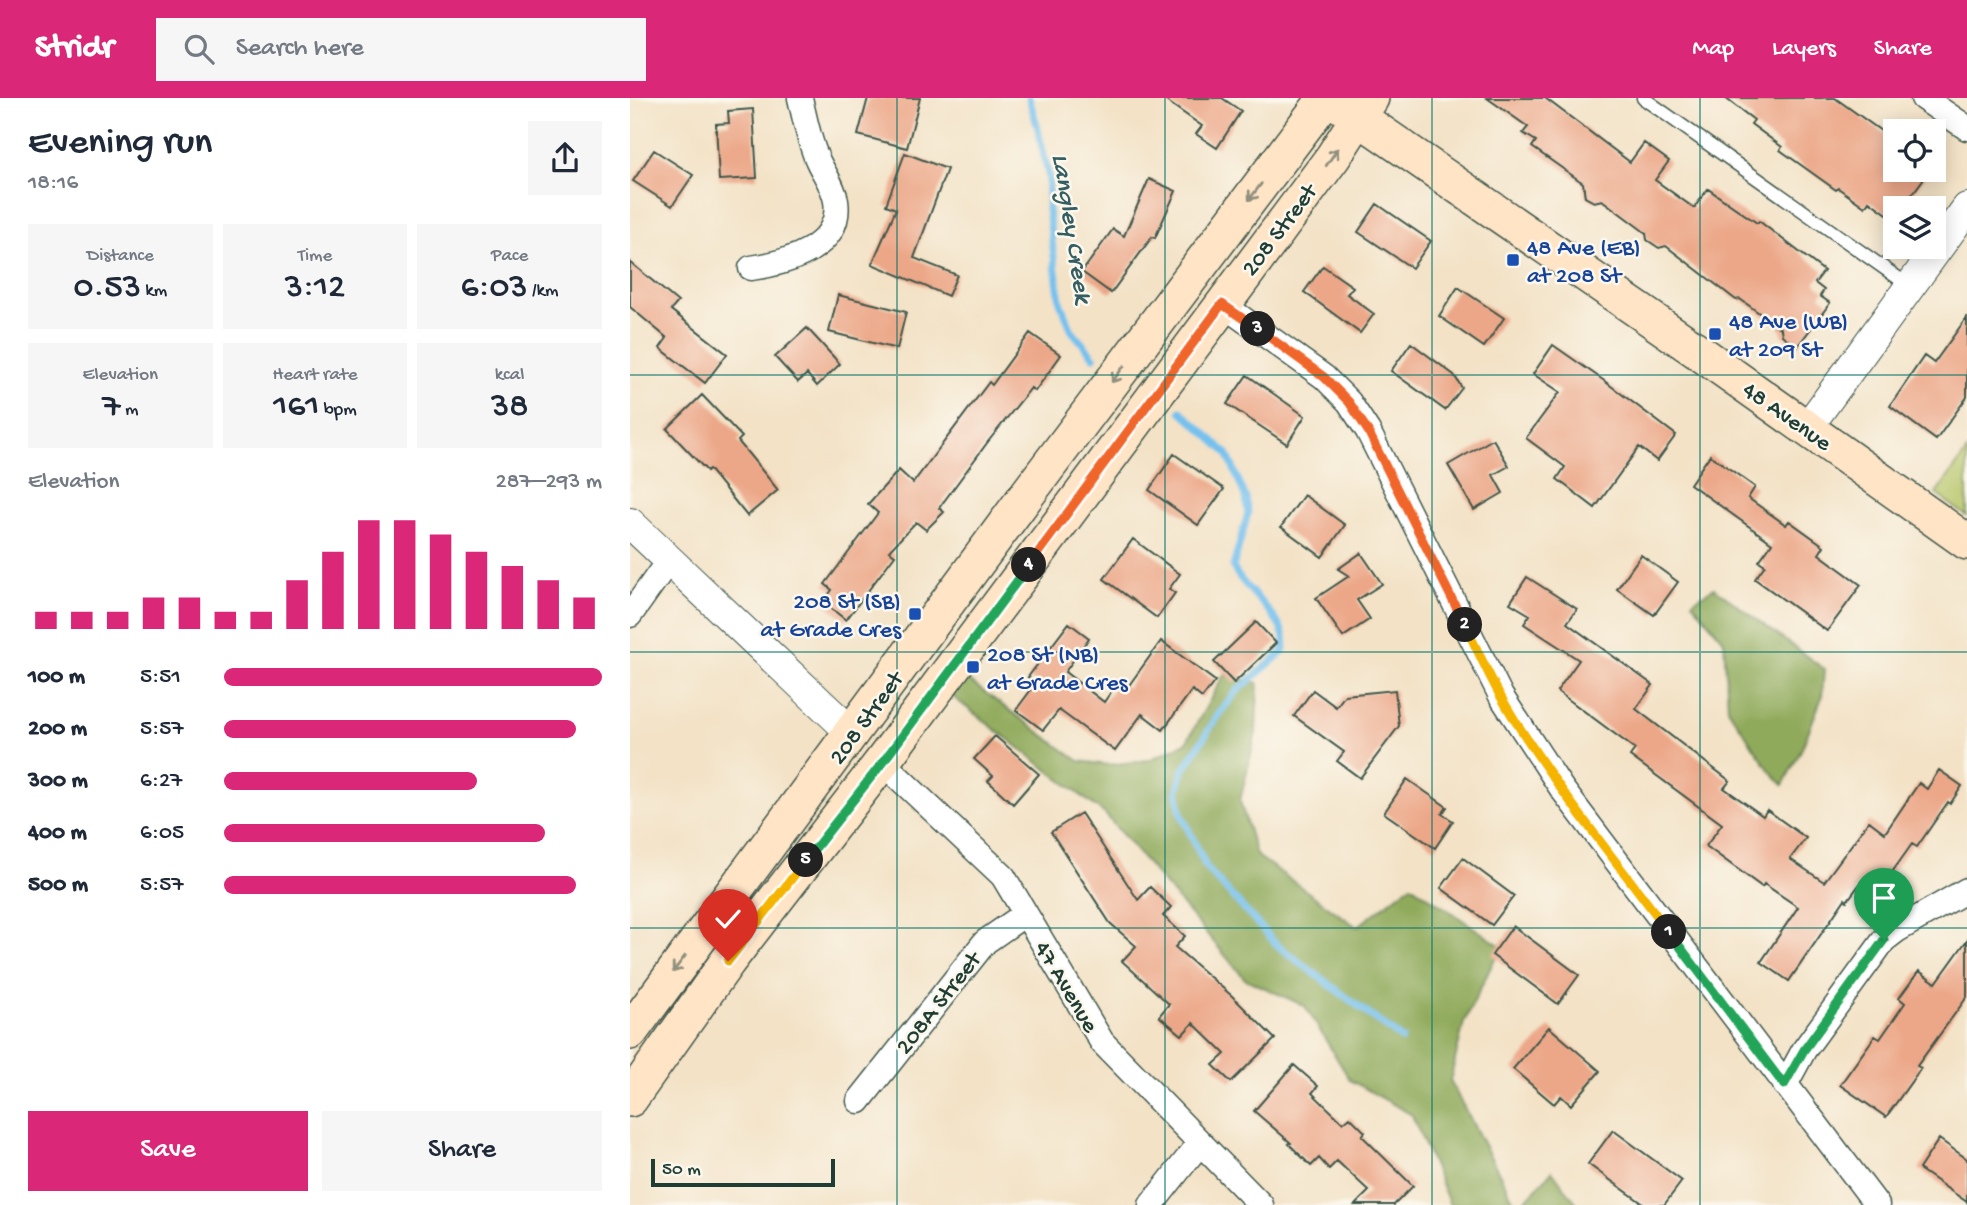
<!DOCTYPE html>
<meta charset="utf-8">
<style>
body{margin:0;font-family:"Gochi Hand",sans-serif;background:#f6f6f7;color:#1f2937;height:100vh;display:flex;flex-direction:column;font-size:26px;white-space:nowrap}
*{box-sizing:border-box;margin:0}
p{font-size:23px;color:#747a83}
.icon{flex:none;width:38px;height:38px;fill:none;stroke:currentColor;stroke-width:2;stroke-linecap:round;stroke-linejoin:round}
.map{position:relative;flex:1;overflow:hidden}
.drawer{display:flex;flex-direction:column;background:#fff;width:630px}
.drawer>*{flex:none}
.controls{position:absolute;left:1253px;top:21px;display:grid;gap:14px}
.controls a{display:grid;place-items:center;width:63px;height:63px;border-radius:0px;background:#fff;box-shadow:0 4px 18px #0003;font-size:35px}
.scale{position:absolute;left:21px;bottom:18px;width:184px;box-sizing:border-box;padding-left:7px;border:4px solid #1f3d34;border-top:0;font-size:19px;line-height:24px;white-space:nowrap;color:#1f3d34;-webkit-text-stroke:5px #fbf7ec;paint-order:stroke}
.pin{position:absolute;display:grid;place-items:center;width:60px;height:60px;color:#fff;margin:-72px -30px;border-radius:50% 50% 50% 0;rotate:-45deg;box-shadow:0 0 7px #0007}
.pin .icon{rotate:45deg}
.km{position:absolute;width:35px;height:35px;margin:-18px;border-radius:50%;background:#222;color:#fff;font-size:19px;line-height:35px;text-align:center}
.round{display:grid;place-items:center;flex:none;width:74px;height:74px;border-radius:0px;background:#f6f6f7}
.head{display:flex;align-items:center;justify-content:space-between;height:119px;padding:0 28px}
h1{font-size:38px;font-weight:600;line-height:52px}
.figures{display:grid;grid-template-columns:repeat(3,1fr);gap:10px;height:119px;padding:7px 28px}
.figures div{display:grid;align-content:center;border-radius:0px;background:#f6f6f7;text-align:center}
.figures b{font-size:35px;font-weight:600}
.figures small{font-size:19px;font-weight:400}
.figures p{font-size:19px}
.chart{height:196px;padding:14px 28px}
.chart p{display:flex;justify-content:space-between}
.chart svg{width:100%;height:126px;margin-top:7px;stroke:#db2777;stroke-width:6}
.primary-button{display:flex;gap:14px;margin-top:auto;padding:14px 28px}
.primary-button a{flex:1;height:80px;border-radius:0px;background:#db2777;color:#fff;font-size:28px;font-weight:600;line-height:80px;text-align:center}
.primary-button a+a{background:#f6f6f7;color:#1f2937}
ul{padding:0 28px;list-style:none;font-size:23px}
li{display:grid;grid-template-columns:112px 84px 1fr;align-items:center;height:52px}
li i{height:18px;border-radius:9px;background:#db2777}
header{display:flex;align-items:center;gap:42px;box-sizing:border-box;height:98px;padding:0 35px;background:#db2777;color:#fff}
header strong{font-size:33px}
nav{display:flex;gap:38px;margin-inline-start:auto;font-size:24px}
.search{width:490px;height:63px;background:#f6f6f7;display:flex;align-items:center;gap:18px;box-sizing:border-box;padding:0 24px;border-radius:0px;color:#747a83;font-size:26px}
main{display:flex;flex:1;min-height:0}
.map>svg:first-child{display:block}
.green{fill:#b6c567;stroke:#6a814e;stroke-width:2}
.forest{fill:#90aa5c;stroke:#587448;stroke-width:2}
.lines{fill:none;stroke-linecap:round;stroke-linejoin:round}
.stream{stroke:#74c1ee;stroke-width:7}
.building{fill:#eca788}
.service-casing{stroke:#3f564a;stroke-width:15}
.minor-casing{stroke:#3f564a;stroke-width:27}
.tertiary-casing{stroke:#3f564a;stroke-width:32}
.secondary-casing{stroke:#3f564a;stroke-width:38}
.service{stroke:#fff;stroke-width:12}
.minor{stroke:#fff;stroke-width:24}
.tertiary{stroke:#fff;stroke-width:30}
.secondary{stroke:#ffe4c6;stroke-width:35}
.oneway{stroke:#8f907d}
.split-1-casing{stroke:#fff;stroke-width:14}
.split-2-casing{stroke:#fff;stroke-width:14}
.split-3-casing{stroke:#fff;stroke-width:14}
.split-4-casing{stroke:#fff;stroke-width:14}
.split-5-casing{stroke:#fff;stroke-width:14}
.split-6-casing{stroke:#fff;stroke-width:14}
.split-1{stroke:#22a559;stroke-width:9}
.split-2{stroke:#f5b400;stroke-width:9}
.split-3{stroke:#f0652b;stroke-width:9}
.split-4{stroke:#f0652b;stroke-width:9}
.split-5{stroke:#22a559;stroke-width:9}
.split-6{stroke:#f5b400;stroke-width:9}
.grid{fill:none;stroke:#0f766e;stroke-width:2;stroke-opacity:0.55}
.transit-dot{fill:#1a4fb4;stroke:#fbf7ec;stroke-width:2.5}
.labels{text-anchor:middle;stroke-width:5;stroke-linejoin:round;paint-order:stroke}
.street-label{font-size:24px;fill:#1f3d34;stroke:#fbf7ec}
.transit-label{font-size:24px;fill:#164399;stroke:#fbf7ec;text-anchor:start}
.water-label{font-size:26px;font-style:italic;fill:#345e62;stroke:#fbf7ec}
</style>
<header>
<strong>Stridr</strong>
<div class="search"><svg class="icon" aria-label="search" viewBox="0 0 24 24"><circle cx="10" cy="10" r="6"/><path d="M15 15l6 6"/></svg>Search here</div>
<nav><a>Map</a><a>Layers</a><a>Share</a></nav>
</header>
<main>
<section class="drawer">
<div class="head"><div><h1>Evening run</h1><p>18:16</p></div><a class="round"><svg class="icon" aria-label="share" viewBox="0 0 24 24"><path d="M12 15V3M7 8l5-5 5 5M5 13v7h14v-7"/></svg></a></div>
<div class="figures">
<div><p>Distance</p><b>0.53<small> km</small></b></div>
<div><p>Time</p><b>3:12</b></div>
<div><p>Pace</p><b>6:03<small> /km</small></b></div>
</div>
<div class="figures">
<div><p>Elevation</p><b>7<small> m</small></b></div>
<div><p>Heart rate</p><b>161<small> bpm</small></b></div>
<div><p>kcal</p><b>38</b></div>
</div>
<div class="chart"><p><span>Elevation</span>287–293 m</p>
<svg viewBox="0 0 160 44" preserveAspectRatio="none"><path d="M5 44V38M15 44V38M25 44V38M35 44V33M45 44V33M55 44V38M65 44V38M75 44V27M85 44V17M95 44V6M105 44V6M115 44V11M125 44V17M135 44V22M145 44V27M155 44V33"/></svg>
</div>
<ul>
<li><b>100 m</b>5:51<i style="width:100%"></i></li>
<li><b>200 m</b>5:57<i style="width:93%"></i></li>
<li><b>300 m</b>6:27<i style="width:67%"></i></li>
<li><b>400 m</b>6:05<i style="width:85%"></i></li>
<li><b>500 m</b>5:57<i style="width:93%"></i></li>
</ul>
<div class="primary-button"><a>Save</a><a>Share</a></div>
</section>
<div class="map">
<svg width="1337" height="1107" viewBox="0 0 1337 1107">
<rect width="100%" height="100%" fill="#fbf7ec"/>
<filter id="ink" filterUnits="userSpaceOnUse"><feTurbulence type="fractalNoise" baseFrequency=".0143" numOctaves="2"/><feDisplacementMap in="SourceGraphic" scale="14" xChannelSelector="R" yChannelSelector="G"/><feConvolveMatrix kernelMatrix="1 2 1 2 8 2 1 2 1" color-interpolation-filters="sRGB"/></filter>
<filter id="wash" filterUnits="userSpaceOnUse"><feTurbulence type="fractalNoise" baseFrequency=".00686" numOctaves="4" result="noise"/><feDisplacementMap in="SourceGraphic" scale="28" xChannelSelector="R" yChannelSelector="G"/><feGaussianBlur stdDeviation="1.57" result="paint"/><feColorMatrix in="noise" values="0 0 0 0 0 0 0 0 0 0 0 0 0 0 0 0 0 1.4 0 .05"/><feComposite in="paint" operator="in"/></filter>
<g filter="url(#wash)">
<rect width="100%" height="100%" fill="#f3e2c6"/>
<path class="green" d="M1337,353v65l-31,-22z"/>
<path class="forest" d="M1084,490l110,81 -2,28 -20,51 -19,37 -13,-14 -42,-62 -4,-68 -32,-39z
M331,577l118,86 30,4 40,-5 37,-17 38,-68 34,8 -2,50 -16,68 16,54 101,72 54,-42 90,61 -37,76 -14,59 66,124h-66l-38,-90 -62,-35 -45,-74 -60,-27 -140,-165 -157,-121z
M922,1073l26,34h-57z"/>
<g class="lines">
<path class="stream" d="M399,0l8,27 12,53 -1,32 12,92 12,29 22,26
M551,313l46,42 19,45 2,15 -15,54c10,24 62,57 50,85l-46,39 -19,24 -35,56 -6,19 4,24 26,55 71,77 124,93"/>
</g>
<g id="blocks">
<path class="building" d="M238,0h52l-13,50 -49,-13z
M532,0h60l19,13 -24,37 -21,-14 6,-8z
M857,0h58l85,64 14,-19 25,18 -14,19 39,28 14,-19 49,34 2,-2 65,50 -9,12 9,7 -4,6 10,7 -33,44 -15,-12 -1,-6 -41,-30 -4,1 -70,-54 -7,2 -12,-8 -1,-7 -44,-33 -8,2 -9,-5 -2,-14 -51,-36 4,-6 -13,-8 5,-6z
M1095,0h110l60,43v29h35l-28,38h-7l-1,11 -25,-18 -4,6 -27,-19 -2,2 -56,-40 2,-3 -31,-23 3,-4z
M123,11l4,69 -38,2 -3,-56 13,-1 -1,-12z
M24,52l39,25 -21,31 -39,-25z
M275,55l42,16 -33,89 43,17 -9,21 -76,-32 24,-55 -10,-4z
M519,81l27,12 -21,47 -3,-1 -41,56 -29,-21 31,-43 11,7z
M747,106l54,37 -19,27 -54,-36z
M0,164l48,40 -7,8 56,44 -22,29 -45,-35 7,-10 -37,-31z
M693,168l30,21 -6,7 27,20 -14,19 -56,-41z
M828,189l46,31 -20,29 -45,-31z
M208,197l68,17 -9,37 -68,-17z
M1337,219v80l-31,43 -46,-34 34,-50 10,7z
M177,230l33,36 -23,22 -10,-12 -9,8 -23,-25z
M400,235l31,22 -26,36 -4,-3 -44,55 -48,65 5,4 -18,18 -10,-8 -27,29 6,4 -49,65 -23,-18 9,-12 -7,-6 53,-71 -10,-9 31,-34 14,13 76,-101 3,3z
M781,245l43,32 8,13 -17,22 -54,-39z
M923,247l50,35 73,55 -19,26 -18,-14 -44,61 -38,-29 8,-12 -39,-29 34,-46 -27,-18z
M617,277l58,41 -18,28 -60,-40z
M72,297l40,42 -4,4 40,49 -31,26 -38,-47 -2,2 -40,-42z
M863,341l16,27 -16,9 10,18 -29,17 -26,-45z
M544,356l50,35 -26,36 -49,-35z
M1080,357l45,32 -7,11 38,27 3,-4 35,25 -5,8 42,31 -34,46 -72,-52 10,-14 -6,-4 13,-18 -82,-59z
M674,397l41,30 -23,32 -41,-30z
M503,441l47,35 -11,15 6,4 -18,25 -53,-39z
M731,455l21,31 -25,16 13,19 -27,18 -27,-39 33,-22 -11,-7z
M1011,457l37,27 -24,33 -37,-26z
M897,479l50,32 -10,14 86,62 -17,24 94,72 -6,7 39,28 4,-6 39,28 -16,21 34,23 45,-61 16,12 34,-50 8,6 12,-19 23,16 -12,18 -2,-2 -31,45 -5,-3 -22,31 -9,-6 -12,16 -6,-5 -16,21 -2,-2 -56,82 -28,-19 37,-55 -34,-23 -2,3 -56,-41 16,-22 -92,-68 5,-7 -78,-58 22,-31 -55,-36 6,-9 -20,-12z
M626,524l20,21 -42,40 -20,-21z
M439,525l20,15 -24,34 39,30 14,-20 9,6 34,-47 54,40 -13,17 -10,-8 -29,40 -21,-16 -27,37 -56,-41 -16,20 -27,-20 20,-27 -8,-6z
M683,592l23,17 9,-12 50,-5 4,36 -39,52 -23,-17 7,-9 -50,-36z
M365,638l44,38 -26,30 -25,-23 5,-5 -19,-17z
M777,681l40,28 -5,7 11,7 -18,27 -51,-35z
M451,715l57,87 12,-13 21,20 -8,9 22,20 -10,11 57,49 43,43 -44,43 -18,-17 12,-11 -32,-31 -11,12 -23,-19 10,-12 -47,-43 14,-15 -26,-23 -59,-91z
M833,760l51,38 -22,29 -51,-37z
M883,828l66,49 -21,29 -66,-49z
M1337,842v57l-50,69 4,2 -35,49 -46,-32 35,-49 5,3 25,-36 -6,-5 20,-27 17,12z
M919,929l51,44 -29,34 -10,-9 -7,8 -41,-35z
M664,967l24,21 -6,7 31,30 7,-6 15,15 -3,4 51,50 -19,19h-39l14,-14 -32,-30 -8,8 -10,-11 -8,8 -22,-22 2,-1 -37,-32z
M983,1032l69,51 -18,24h-19l-57,-41z
M1309,1041l28,20v43l-48,-33z"/>
</g>
</g>
<g filter="url(#ink)">
<use href="#blocks" fill-opacity="0" stroke="#3f564a" stroke-width="2"/>
<g class="lines">
<g class="service-casing">
<path id="service" d="M1013,0l268,189"/>
</g>
<g class="minor-casing">
<path id="minor" d="M1293,0l44,30
M121,170c35,-5 92,-20 85,-67 -2,-14 -12,-27 -18,-40 -9,-19 -13,-42 -18,-63
M592,206l102,73 25,25 19,29 133,265 61,93 315,416
M0,517l39,-55
M252,664l121,114 99,166 159,163
M1155,987l19,-35 80,-110 13,-10 70,-40
M229,1003l126,-159 40,-28
M521,1107l49,-62"/>
</g>
<g class="tertiary-casing">
<path id="tertiary" d="M1177,330l160,-220
M0,425l223,211"/>
</g>
<g class="secondary-casing">
<path id="secondary" d="M709,6l360,248 268,190
M0,934l399,-540 297,-394
M0,1001l98,-138 154,-199 451,-605 38,-59"/>
</g>
<use href="#service" class="service"/>
<use href="#minor" class="minor"/>
<use href="#tertiary" class="tertiary"/>
<use href="#secondary" class="secondary"/>
</g>
<defs><path id="oneway-shaft" d="M-6 0H5M1.5-3L5.5 0L1.5 3" fill="none" stroke-width="1.6" stroke-linecap="round" stroke-linejoin="round" transform="scale(1.75)"/></defs>
<g class="oneway">
<use href="#oneway-shaft" transform="translate(702 59) rotate(-56)"/>
<use href="#oneway-shaft" transform="translate(625 94) rotate(127)"/>
<use href="#oneway-shaft" transform="translate(488 276) rotate(127)"/>
<use href="#oneway-shaft" transform="translate(49 866) rotate(127)"/>
</g>
</g>
<g class="lines" filter="url(#ink)">
<g class="split-1-casing">
<path id="split-1" d="M1039,834l115,153 20,-35 80,-110"/>
</g>
<g class="split-2-casing">
<path id="split-2" d="M835,527c12,24 23,49 36,72 48,83 111,158 168,235"/>
</g>
<g class="split-3-casing">
<path id="split-3" d="M628,231l66,48 25,25 19,29 97,194"/>
</g>
<g class="split-4-casing">
<path id="split-4" d="M399,467l193,-261 36,25"/>
</g>
<g class="split-5-casing">
<path id="split-5" d="M176,762l77,-98 146,-197"/>
</g>
<g class="split-6-casing">
<path id="split-6" d="M98,863l78,-101"/>
</g>
<use href="#split-1" class="split-1"/>
<use href="#split-2" class="split-2"/>
<use href="#split-3" class="split-3"/>
<use href="#split-4" class="split-4"/>
<use href="#split-5" class="split-5"/>
<use href="#split-6" class="split-6"/>
</g>
<path class="grid" d="M267,0v1107M535,0v1107M802,0v1107M1070,0v1107M0,277h1337M0,554h1337M0,830h1337"/>
<g class="transit-dot">
<rect x="876" y="155" width="14" height="14" rx="3.5"/>
<rect x="1078" y="229" width="14" height="14" rx="3.5"/>
<rect x="278" y="509" width="14" height="14" rx="3.5"/>
<rect x="336" y="562" width="14" height="14" rx="3.5"/>
</g>
<g class="labels">
<g class="street-label">
<text transform="translate(648 131) rotate(-53)" y="8">208 Street</text>
<text transform="translate(1158 317) rotate(35)" y="8">48 Avenue</text>
<text transform="translate(235 619) rotate(-54)" y="8">208 Street</text>
<text transform="translate(438 888) rotate(59)" y="8">47 Avenue</text>
<text transform="translate(307 904) rotate(-52)" y="8">208A Street</text>
</g>
<g class="transit-label">
<text x="897" y="156">48 Ave (EB)<tspan x="897" dy="28">at 208 St</tspan></text>
<text x="1099" y="230">48 Ave (WB)<tspan x="1099" dy="28">at 209 St</tspan></text>
<text x="271" y="510" text-anchor="end">208 St (SB)<tspan x="271" dy="28">at Grade Cres</tspan></text>
<text x="357" y="563">208 St (NB)<tspan x="357" dy="28">at Grade Cres</tspan></text>
</g>
<g class="water-label">
<text transform="translate(444 130) rotate(81)" y="9">Langley Creek</text>
</g>
</g>
</svg>
<div class="controls">
<a><svg class="icon" aria-label="locate" viewBox="0 0 24 24"><circle cx="12" cy="12" r="6"/><path d="M12 2v4M12 18v4M2 12h4M18 12h4"/></svg></a>
<a><svg class="icon" aria-label="layers" viewBox="0 0 24 24"><path d="M12 4l9 5-9 5-9-5zM3 14l9 5 9-5"/></svg></a>
</div>
<div class="scale">50 m</div>
<div class="pin" style="left:1254px;top:842px;background:#1e9e55"><svg class="icon" aria-label="arrive" viewBox="0 0 24 24"><path d="M6 21V4h12l-3 4 3 4H6"/></svg></div>
<div class="pin" style="left:98px;top:863px;background:#d93025"><svg class="icon" aria-label="check" viewBox="0 0 24 24"><path d="M5 12l5 5 9-10"/></svg></div>
<b class="km" style="left:1039px;top:834px">1</b>
<b class="km" style="left:835px;top:527px">2</b>
<b class="km" style="left:628px;top:231px">3</b>
<b class="km" style="left:399px;top:467px">4</b>
<b class="km" style="left:176px;top:762px">5</b>
</div>
</main>
